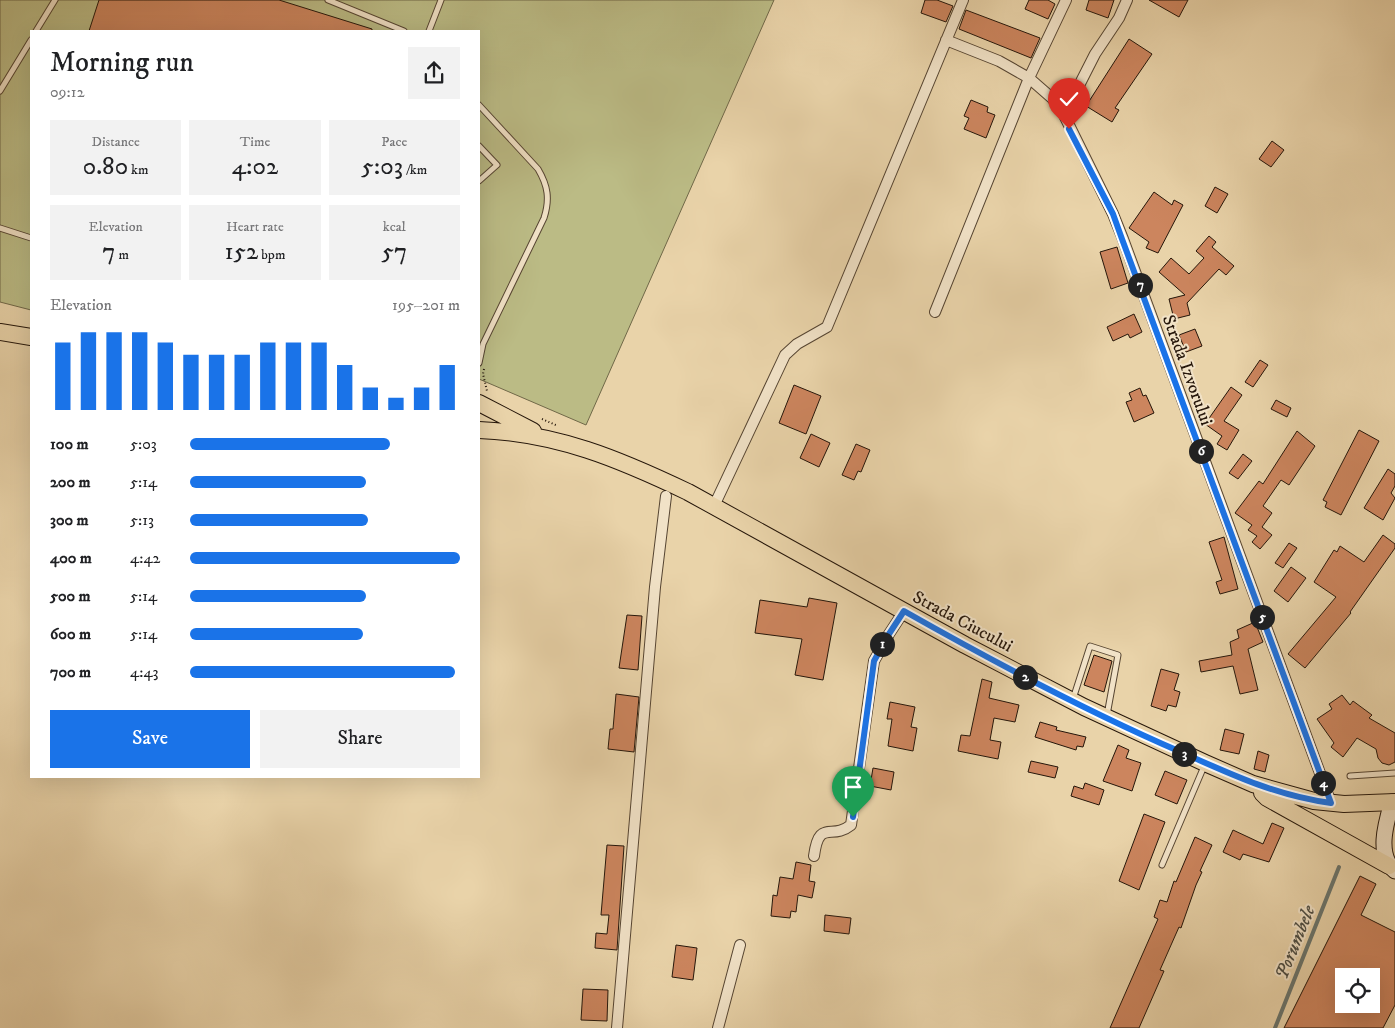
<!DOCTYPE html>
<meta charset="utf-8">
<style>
body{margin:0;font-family:"IM FELL DW Pica",serif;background:#f2f2f2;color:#202124;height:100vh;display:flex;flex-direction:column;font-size:19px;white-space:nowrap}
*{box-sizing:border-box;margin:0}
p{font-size:16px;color:#757577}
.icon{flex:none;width:28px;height:28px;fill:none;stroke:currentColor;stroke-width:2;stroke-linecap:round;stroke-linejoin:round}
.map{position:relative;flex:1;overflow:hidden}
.side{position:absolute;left:30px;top:30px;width:450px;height:748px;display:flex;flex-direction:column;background:#fff;border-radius:0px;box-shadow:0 5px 20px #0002}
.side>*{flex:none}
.buttons{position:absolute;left:1335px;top:968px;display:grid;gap:10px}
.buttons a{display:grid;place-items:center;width:45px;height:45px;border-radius:0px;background:#fff;box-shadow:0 5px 20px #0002;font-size:25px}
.pin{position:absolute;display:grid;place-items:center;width:42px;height:42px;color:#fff;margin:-51px -21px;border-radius:50% 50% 50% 0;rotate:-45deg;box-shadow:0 0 5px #0007}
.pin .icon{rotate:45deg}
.km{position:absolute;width:25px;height:25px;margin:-12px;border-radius:50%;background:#222;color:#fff;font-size:14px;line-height:25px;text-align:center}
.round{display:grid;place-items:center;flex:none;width:52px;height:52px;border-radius:0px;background:#f2f2f2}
.overview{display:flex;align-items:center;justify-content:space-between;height:85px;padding:0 20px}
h1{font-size:28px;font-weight:600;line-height:38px}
.metrics{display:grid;grid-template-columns:repeat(3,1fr);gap:8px;height:85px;padding:5px 20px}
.metrics div{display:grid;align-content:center;border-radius:0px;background:#f2f2f2;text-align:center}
.metrics b{font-size:25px;font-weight:600}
.metrics small{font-size:14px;font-weight:400}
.metrics p{font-size:14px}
.chart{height:140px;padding:10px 20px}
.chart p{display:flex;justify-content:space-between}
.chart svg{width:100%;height:90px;margin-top:5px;stroke:#1a73e8;stroke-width:6}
.button{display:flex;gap:10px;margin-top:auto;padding:10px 20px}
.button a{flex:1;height:58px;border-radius:0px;background:#1a73e8;color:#fff;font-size:20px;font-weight:600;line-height:58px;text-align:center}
.button a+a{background:#f2f2f2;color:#202124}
ul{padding:0 20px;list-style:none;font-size:16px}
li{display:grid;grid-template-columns:80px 60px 1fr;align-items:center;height:38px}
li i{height:12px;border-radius:6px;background:#1a73e8}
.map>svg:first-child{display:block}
.green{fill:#bbbb85;stroke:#706848}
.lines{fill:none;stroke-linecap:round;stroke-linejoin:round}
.stream{stroke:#6b766e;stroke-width:4}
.building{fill:#cc855e;stroke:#25160a;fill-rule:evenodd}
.service-casing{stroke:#564532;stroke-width:7}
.minor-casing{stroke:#564532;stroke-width:12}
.secondary-casing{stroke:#25160a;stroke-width:17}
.primary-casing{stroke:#25160a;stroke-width:18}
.path{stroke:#25160a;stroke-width:2;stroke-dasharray:1 2.5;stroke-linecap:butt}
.service{stroke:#f1e2c7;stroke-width:5}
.minor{stroke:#f1e2c7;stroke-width:10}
.secondary{stroke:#f1e2c7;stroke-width:15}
.primary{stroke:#e9d3a9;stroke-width:16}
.route-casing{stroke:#fff;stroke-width:10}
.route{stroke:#1a73e8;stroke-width:6}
.labels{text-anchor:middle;stroke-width:4;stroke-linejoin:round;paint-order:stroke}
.street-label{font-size:18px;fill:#25160a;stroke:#f1e2c7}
.water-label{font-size:19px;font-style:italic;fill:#4e4e44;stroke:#f1e2c7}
</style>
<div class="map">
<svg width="1395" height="1028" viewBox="0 0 1395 1028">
<rect width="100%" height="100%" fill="#e9d3a9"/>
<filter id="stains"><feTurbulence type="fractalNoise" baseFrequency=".004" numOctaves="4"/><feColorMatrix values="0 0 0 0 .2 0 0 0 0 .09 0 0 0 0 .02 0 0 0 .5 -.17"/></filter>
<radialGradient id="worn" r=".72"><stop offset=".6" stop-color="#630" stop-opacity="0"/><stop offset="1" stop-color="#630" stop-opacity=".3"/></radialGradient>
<path class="green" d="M0,0h774l-188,425 -107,-46v-348h-448v279l-31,-8z"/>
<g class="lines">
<path class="stream" d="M1275,1028l64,-161"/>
</g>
<path class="building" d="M99,0h180l93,29v2h-283z
M925,0h12l16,6 -7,16 -25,-9z
M1029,0h19l7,4 -7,15 -23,-10z
M1089,0h25l-6,18 -22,-8z
M1149,0h39l-9,17z
M966,10l74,28 -9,20 -72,-29z
M1129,39l23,15 -37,54 4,2 -7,12 -26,-16z
M971,100l17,7 -1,5 8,3 -9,23 -22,-9 5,-11 -5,-2z
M1272,141l12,9 -13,17 -12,-8z
M1215,187l13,7 -11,19 -12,-7z
M1154,192l18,13 2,-5 9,5 -25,48 -12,-5 3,-6 -20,-14z
M1209,236l7,6 -4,5 22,19 -8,9 -7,-6 -32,34 3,12 -16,4 -5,-20 16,-4 -26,-23 12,-14 18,16 15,-16 -8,-7z
M1117,247l11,36 -17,6 -11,-37z
M1134,314l8,18 -12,6 -2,-4 -15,7 -6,-14z
M1195,329l7,17 -16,6 -7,-17z
M1260,360l8,5 -15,22 -8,-5z
M794,385l27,11 -15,38 -27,-11z
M1231,387l11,8 -18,26 15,9 -12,20 -10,-6 5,-8 -17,-12z
M1140,388l3,8 3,-1 8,18 -20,9 -8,-20 6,-2 -3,-7z
M1276,400l15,8 -4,9 -16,-8z
M1359,430l20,11 -38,74 -16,-8 2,-5 -4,-2z
M1297,431l18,15 -26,39 -8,-5 -18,26 9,7 -10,14 10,8 -12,14 -8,-7 5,-6 -9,-6 4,-5 -17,-12 24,-32 4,3z
M811,434l19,9 -11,24 -19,-9z
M856,444l14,6 -9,22 -3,-1 -4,9 -12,-5z
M1243,454l9,7 -14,18 -9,-6z
M1388,469l7,5v12l-4,7 4,5 -12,22 -19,-12z
M1383,535l12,9v4l-45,64 1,1 -46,55 -17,-14 48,-57 -22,-15 20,-32 3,2 3,-6 24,16z
M1224,537l14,52 -18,5 -4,-12 6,-2 -13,-38z
M1289,543l8,5 -14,20 -8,-5z
M1291,567l15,11 -18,24 -14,-11z
M809,598l28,5 -14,77 -28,-5 7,-36 -47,-6 5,-33 47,7z
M627,615l15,1 -4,54 -19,-2z
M1255,622l8,20 -15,7 10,41 -18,4 -7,-28 -32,6 -2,-11 33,-6 -2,-13 9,-4 -2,-8z
M1094,655l18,6 -8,31 -20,-7z
M1161,669l18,5 -5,16 6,2 -4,15 -8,-2 -2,6 -15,-5z
M982,679l10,3 -3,16 30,7 -4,17 -21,-4 -4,22 11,2 -3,17 -40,-8 3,-16 9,1z
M616,694l23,3 -5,55 -26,-3 2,-20h3z
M1342,695l8,10 3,-4 19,14 -3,3 26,15v29l-6,3 -7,-2 -4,-5 -2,-9 -19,-11 -14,19 -12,-10 3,-4 -17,-24 15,-10 -3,-5z
M890,702l25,5 -4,20 6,1 -4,23 -25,-5 4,-27h-5z
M1040,722l17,5 -1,3 30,7 -3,10 -6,-1 -1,4 -41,-13z
M1225,729l19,5 -5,20 -19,-4z
M1118,745l11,5 -3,8 15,5 -9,28 -29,-10z
M1258,751l11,4 -4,17 -11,-3z
M1031,761l27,6 -3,11 -27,-6z
M873,768l21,4 -3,18 -21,-4z
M1165,771l22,9 -10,24 -22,-9z
M1085,783l19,7 -5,15 -28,-9 3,-10 9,3z
M1144,814l21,8 -26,68 -20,-9z
M1272,823l12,5 -15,34 -26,-8 -3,6 -17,-8 10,-22 30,14z
M1195,837l17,8 -12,26 2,1 -6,13 -15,43 -2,-1 -19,43 4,1 -25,57h-29l48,-109 -4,-2 6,-17 7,2 7,-21 2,1z
M607,845l17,1 -7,104 -22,-2 1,-15 11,1 2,-19h-8z
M796,862l15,3 -2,16 6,1 -3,16 -14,-3 -2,17 -5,-1 -1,7 -19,-2 2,-21 4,1 3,-19 13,2z
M1360,876l16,8 -15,31 34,17v73l-12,23h-99zM1344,976h27v28h-27z
M825,915l26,3 -2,16 -25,-3z
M676,945l21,3 -4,32 -21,-3z
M583,989l25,1 -1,31 -26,-1z"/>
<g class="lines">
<g class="service-casing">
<path id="service" d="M328,0l76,31
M36,31l19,-31
M429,31l12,-31
M0,91l31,-51
M479,105l59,64c10,17 12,30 6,49l-61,126 -4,19
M479,146l18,19 -18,16
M0,228l31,10
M1073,699l17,-53 28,9 -11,60
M1350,776l45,-3
M1162,865l43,-101"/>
</g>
<g class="minor-casing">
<path id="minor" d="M946,40l53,21 30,17 24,21 11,16 49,99 10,25 208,564
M1064,115l31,-61 24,-36 8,-18
M935,312l94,-234 37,-78
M714,506l71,-151 12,-11 30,-17 136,-327
M814,856c5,-38 17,-15 37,-31l23,-164 15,-27 15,-23
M617,1028l38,-441 11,-91
M718,1028l22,-83"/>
</g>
<g class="secondary-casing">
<path id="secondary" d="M1392,802c-6,21 -16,53 3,69"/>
</g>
<g class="primary-casing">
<path id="primary" d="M0,332l31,5
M479,403l54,28
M479,430c78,3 140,29 209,62l277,153 119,62 121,56 48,21 61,17 30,3 51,-2
M1262,793l5,5 122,68"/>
</g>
<path class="path" d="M484,369l-1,5 4,17
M542,419l16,7"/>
<use href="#service" class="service"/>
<use href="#minor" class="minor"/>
<use href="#secondary" class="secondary"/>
<use href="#primary" class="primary"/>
</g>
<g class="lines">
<g class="route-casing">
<path id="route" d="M853,817l21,-156 15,-27 15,-23c90,51 182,100 277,141 49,22 96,44 150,51l-209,-564 -9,-25 -44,-85"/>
</g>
<use href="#route" class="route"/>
</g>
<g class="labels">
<g class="street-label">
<text transform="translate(1188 370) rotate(70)" y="6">Strada Izvorului</text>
<text transform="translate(963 621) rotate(28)" y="6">Strada Ciucului</text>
</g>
<g class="water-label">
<text transform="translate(1294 942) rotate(-68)" y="7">Porumbele</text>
</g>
</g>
<rect width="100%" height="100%" filter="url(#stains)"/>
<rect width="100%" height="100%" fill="url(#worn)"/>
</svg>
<div class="buttons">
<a><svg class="icon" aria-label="locate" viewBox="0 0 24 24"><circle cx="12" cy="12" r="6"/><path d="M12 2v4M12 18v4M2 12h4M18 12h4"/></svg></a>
</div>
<div class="pin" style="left:853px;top:817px;background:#1e9e55"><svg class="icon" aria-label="arrive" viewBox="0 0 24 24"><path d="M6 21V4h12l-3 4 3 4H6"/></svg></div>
<div class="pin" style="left:1069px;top:129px;background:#d93025"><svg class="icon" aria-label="check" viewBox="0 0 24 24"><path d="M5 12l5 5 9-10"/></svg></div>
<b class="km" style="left:882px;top:644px">1</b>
<b class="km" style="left:1025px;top:677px">2</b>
<b class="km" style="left:1184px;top:754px">3</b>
<b class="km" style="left:1323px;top:783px">4</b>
<b class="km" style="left:1262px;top:617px">5</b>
<b class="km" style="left:1201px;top:451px">6</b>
<b class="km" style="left:1140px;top:285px">7</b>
<section class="side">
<div class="overview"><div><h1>Morning run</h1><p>09:12</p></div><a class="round"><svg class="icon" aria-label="share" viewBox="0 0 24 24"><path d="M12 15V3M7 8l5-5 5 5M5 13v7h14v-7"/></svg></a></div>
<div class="metrics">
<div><p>Distance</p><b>0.80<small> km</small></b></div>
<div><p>Time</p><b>4:02</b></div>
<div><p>Pace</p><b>5:03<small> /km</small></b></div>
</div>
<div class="metrics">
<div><p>Elevation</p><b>7<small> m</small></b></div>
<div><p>Heart rate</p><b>152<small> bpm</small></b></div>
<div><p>kcal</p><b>57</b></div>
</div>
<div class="chart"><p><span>Elevation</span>195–201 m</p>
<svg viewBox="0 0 160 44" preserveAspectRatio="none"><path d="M5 44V11M15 44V6M25 44V6M35 44V6M45 44V11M55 44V17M65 44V17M75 44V17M85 44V11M95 44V11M105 44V11M115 44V22M125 44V33M135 44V38M145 44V33M155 44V22"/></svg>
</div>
<ul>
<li><b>100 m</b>5:03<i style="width:74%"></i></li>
<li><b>200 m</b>5:14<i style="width:65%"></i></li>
<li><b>300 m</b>5:13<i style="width:66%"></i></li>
<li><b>400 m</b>4:42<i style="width:100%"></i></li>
<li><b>500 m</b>5:14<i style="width:65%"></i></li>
<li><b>600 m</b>5:14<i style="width:64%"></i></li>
<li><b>700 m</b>4:43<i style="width:98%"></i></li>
</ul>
<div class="button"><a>Save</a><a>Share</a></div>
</section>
</div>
